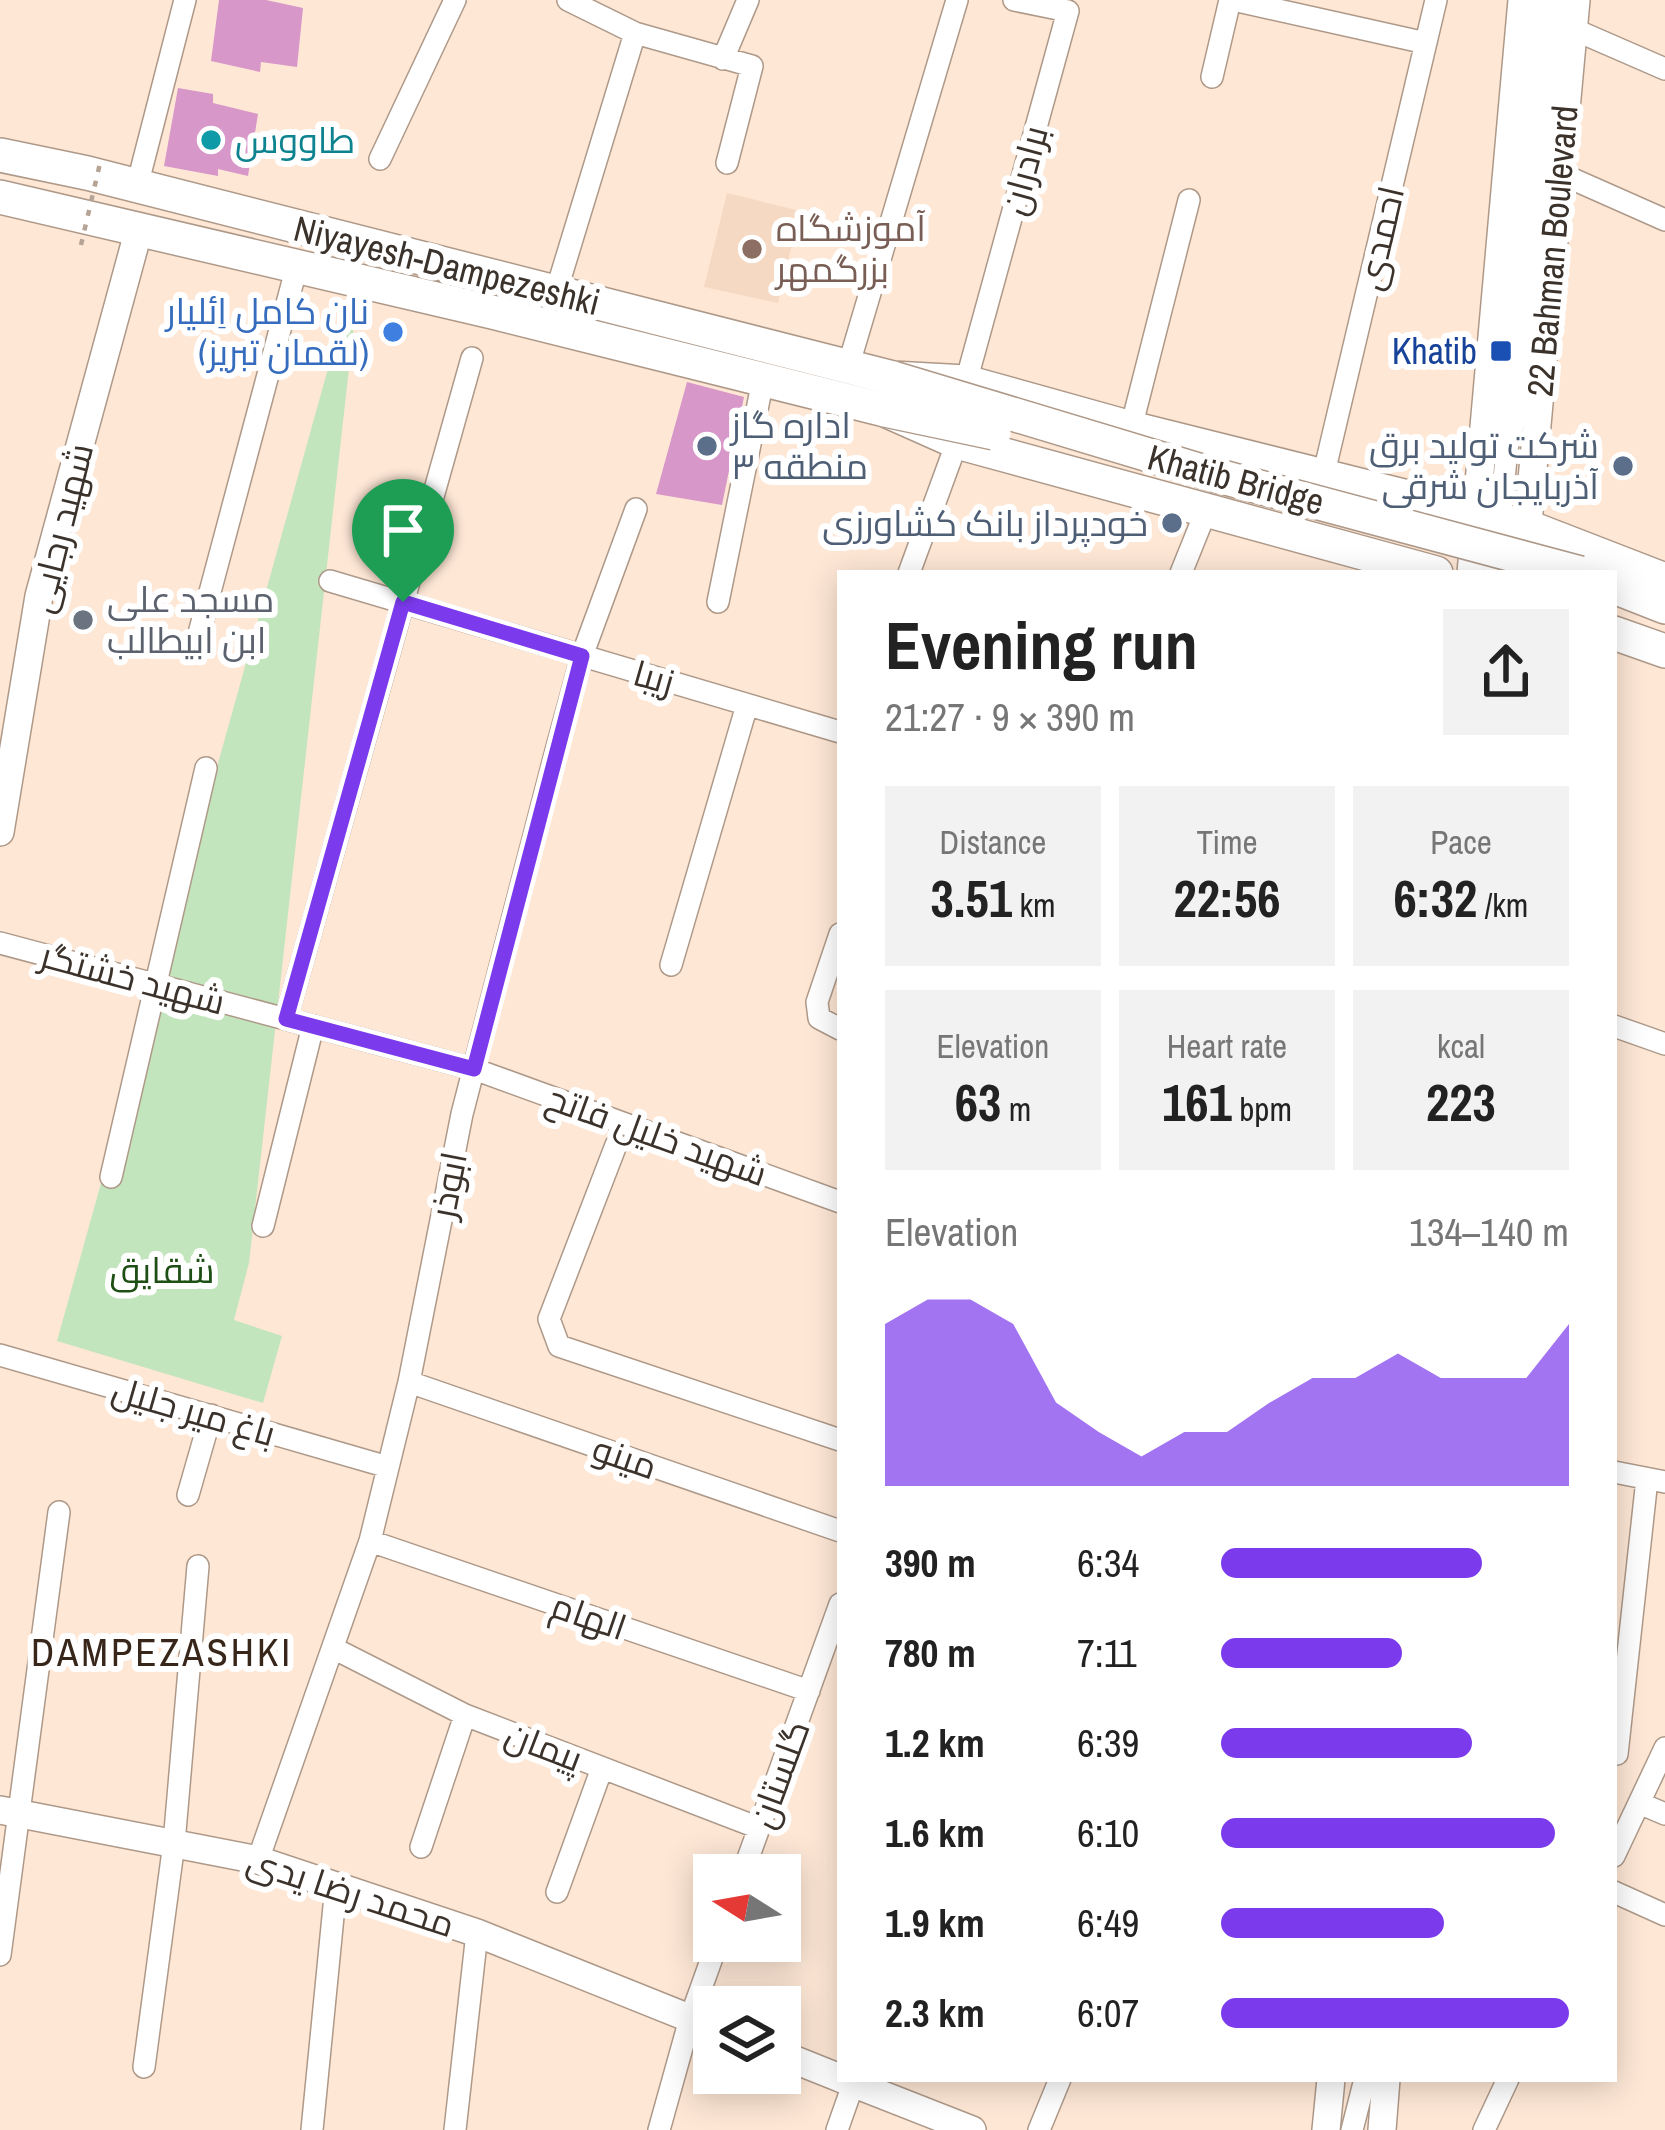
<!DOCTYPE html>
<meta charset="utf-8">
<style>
body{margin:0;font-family:"Archivo Narrow",Cairo,sans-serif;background:#f2f2f2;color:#222;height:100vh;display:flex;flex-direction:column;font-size:45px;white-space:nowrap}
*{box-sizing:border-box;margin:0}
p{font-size:39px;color:#767676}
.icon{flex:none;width:66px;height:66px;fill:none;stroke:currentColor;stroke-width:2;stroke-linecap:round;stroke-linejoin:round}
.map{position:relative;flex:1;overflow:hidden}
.side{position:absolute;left:837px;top:570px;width:780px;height:1512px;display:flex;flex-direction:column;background:#fff;border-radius:0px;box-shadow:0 6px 30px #0003}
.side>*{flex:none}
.needle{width:78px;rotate:281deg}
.fabs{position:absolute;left:693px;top:1854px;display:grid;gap:24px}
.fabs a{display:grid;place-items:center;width:108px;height:108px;border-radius:0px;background:#fff;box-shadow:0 6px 30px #0003;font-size:60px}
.pin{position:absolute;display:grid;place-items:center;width:102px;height:102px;color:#fff;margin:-123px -51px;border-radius:50% 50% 50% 0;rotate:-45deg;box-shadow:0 0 12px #0007}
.pin .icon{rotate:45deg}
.round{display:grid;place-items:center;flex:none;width:126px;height:126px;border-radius:0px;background:#f2f2f2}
.headline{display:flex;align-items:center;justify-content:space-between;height:204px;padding:0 48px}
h1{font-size:66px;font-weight:700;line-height:90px}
.figures{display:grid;grid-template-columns:repeat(3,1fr);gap:18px;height:204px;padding:12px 48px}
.figures div{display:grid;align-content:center;border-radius:0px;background:#f2f2f2;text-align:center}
.figures b{font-size:51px;font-weight:700}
.figures small{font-size:33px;font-weight:400}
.figures p{font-size:33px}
.chart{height:336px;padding:24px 48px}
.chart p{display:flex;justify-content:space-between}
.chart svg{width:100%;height:216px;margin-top:12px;fill:#7c3aed;opacity:.7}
ul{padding:0 48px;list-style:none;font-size:39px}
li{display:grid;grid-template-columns:192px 144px 1fr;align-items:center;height:90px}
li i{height:30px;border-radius:15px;background:#7c3aed}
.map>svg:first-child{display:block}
.built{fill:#f5d9c3}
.green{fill:#c3e5bd}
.building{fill:#d797c9}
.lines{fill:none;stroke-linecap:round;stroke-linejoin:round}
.minor-casing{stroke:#ae9989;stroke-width:24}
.major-casing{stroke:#ae9989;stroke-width:30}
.highway-casing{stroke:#ae9989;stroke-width:36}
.minor{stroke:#fff;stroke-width:21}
.major{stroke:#fff;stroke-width:27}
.highway{stroke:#fff;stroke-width:33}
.highway-bridge-casing{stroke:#ae9989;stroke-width:36;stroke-linecap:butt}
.path-bridge{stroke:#b5a496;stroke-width:4.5;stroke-dasharray:6 9;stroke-linecap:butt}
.highway-bridge{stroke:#fff;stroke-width:33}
.route-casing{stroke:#fff;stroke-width:24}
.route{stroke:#7c3aed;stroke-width:15}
.culture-dot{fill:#0f9aa8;stroke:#fff;stroke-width:4.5}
.education-dot{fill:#8d6e63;stroke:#fff;stroke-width:4.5}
.shop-dot{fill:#3f7fe0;stroke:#fff;stroke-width:4.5}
.transit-dot{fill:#1a4fb4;stroke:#fff;stroke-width:4.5}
.service-dot{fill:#5c6f8a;stroke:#fff;stroke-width:4.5}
.worship-dot{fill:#6b7280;stroke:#fff;stroke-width:4.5}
.labels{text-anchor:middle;stroke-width:12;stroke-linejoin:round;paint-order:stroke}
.culture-label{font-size:36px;fill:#0d838f;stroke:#fff;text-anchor:start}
.street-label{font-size:36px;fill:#3b322b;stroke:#fff}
.education-label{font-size:36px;fill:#785e54;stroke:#fff;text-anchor:start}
.shop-label{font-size:36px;fill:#366cbe;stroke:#fff;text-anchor:end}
.transit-label{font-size:36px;fill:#164399;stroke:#fff;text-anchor:end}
.service-label{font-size:36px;fill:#4e5e75;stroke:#fff;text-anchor:end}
.worship-label{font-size:36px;fill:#5b616d;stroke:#fff;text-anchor:start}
.park-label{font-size:36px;fill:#1e5015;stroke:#fff}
.neighbourhood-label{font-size:39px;letter-spacing:3px;fill:#372619;stroke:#fff}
</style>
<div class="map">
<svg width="1665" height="2130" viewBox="0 0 1665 2130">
<rect width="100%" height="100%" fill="#fee7d5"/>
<path class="built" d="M727,193l73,18 -22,92 -74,-16z"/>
<path class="green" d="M363,243l-114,1020 -15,57 48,16 -19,67 -206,-62z"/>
<path class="building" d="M219,0h47l37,8 -6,59 -36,-5 -1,10 -49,-11z
M178,88l35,6v9l45,11 -10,62 -30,-7v7l-54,-10z
M687,382l57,15 -22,108 -66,-11z"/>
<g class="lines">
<g class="minor-casing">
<path id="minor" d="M568,0l67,33 117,33 -25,97
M1233,0l193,43
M1573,29l92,40
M723,59l25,-59
M1212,77l18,-77
M380,159l75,-159
M1559,173l106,47
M137,186l48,-186
M556,292l79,-259
M848,367l109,-367
M966,382l102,-371 -54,-11
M1131,428l58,-228
M1506,430l-2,-34 35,-396
M1323,477l113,-477
M909,573l48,-131
M1181,573l25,-62
M1495,573l12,-125 14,-51 37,-397
M330,581l510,151
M718,602l45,-222
M198,637l99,-371
M840,934l-23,68 2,16 21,11
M0,943l474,126 366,133
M671,965l76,-260
M286,1019l186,-661
M1614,1026l51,18
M616,1145l-67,174 10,27 281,94
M111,1177l95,-409
M263,1226l50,-200
M0,1355l388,112
M409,1382l431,149
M1614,1472l51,10
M188,1495l23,-80
M370,1541l439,150
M335,1649l130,66 294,113
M1617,1754l30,-275
M1639,1803l26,11
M421,1847l44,-132
M1614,1856l51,-108
M258,1860l112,-319 39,-159 53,-268 94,-363 26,-95 54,-147
M742,1875l98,-271
M557,1892l45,-124
M1614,1892l51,23
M0,1955l59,-443
M144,2067l30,-224 24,-277
M312,2130l24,-244
M455,2130l22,-197
M659,2130l31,-111 28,-78
M837,2130l18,-51
M1039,2130l21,-51
M1352,2130l13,-51
M1484,2130l24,-51"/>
</g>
<g class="major-casing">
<path id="major" d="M1526,545l50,-545
M1471,573l51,-573
M0,832l39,-236 100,-367
M0,1810l258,50 219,73 237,95
M780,2054l60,24
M842,2079l130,51
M1326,2130l5,-51
M1382,2130l4,-51"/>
</g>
<g class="highway-casing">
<path id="highway" d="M0,155l87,18 806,205 73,4 165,46 397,99 137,53
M0,197l492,115 393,98 72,32 479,131
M1614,587l51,20
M1614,633l51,18"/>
</g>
<use href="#minor" class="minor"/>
<use href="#major" class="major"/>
<use href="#highway" class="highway"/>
<g class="highway-bridge-casing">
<path id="highway-bridge" d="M893,378l322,97 365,98
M885,410l109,23"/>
</g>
<path class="path-bridge" d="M81,245l20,-86"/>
<use href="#highway-bridge" class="highway-bridge"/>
</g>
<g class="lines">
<g class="route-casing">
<path id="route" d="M403,602l179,54 -108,413 -188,-50z"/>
</g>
<use href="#route" class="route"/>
</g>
<circle class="culture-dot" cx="211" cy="140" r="12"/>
<circle class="education-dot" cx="752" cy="249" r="12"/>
<circle class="shop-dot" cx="393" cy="332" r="12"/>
<rect class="transit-dot" x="1489" y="339" width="24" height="24" rx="6"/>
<g class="service-dot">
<circle cx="707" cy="446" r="12"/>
<circle cx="1623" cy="466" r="12"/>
<circle cx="1172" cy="523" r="12"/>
</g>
<circle class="worship-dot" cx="83" cy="620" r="12"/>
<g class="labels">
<g class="culture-label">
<text x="235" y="153">طاووس</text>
</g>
<g class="street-label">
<text transform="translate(1024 170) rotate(-75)" y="13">برادران</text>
<text transform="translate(1380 238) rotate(-77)" y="13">احمدی</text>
<text transform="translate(1552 251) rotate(-85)" y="13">22 Bahman Boulevard</text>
<text transform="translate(447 265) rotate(14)" y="13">Niyayesh-Dampezeshki</text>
<text transform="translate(1236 479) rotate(15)" y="13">Khatib Bridge</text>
<text transform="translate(60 528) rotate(-76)" y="13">شهید رجایی</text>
<text transform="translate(654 677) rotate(16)" y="13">زیبا</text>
<text transform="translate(133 978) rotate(15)" y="13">شهید خشتگر</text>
<text transform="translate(657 1135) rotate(20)" y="13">شهید خلیل فاتح</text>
<text transform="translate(448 1185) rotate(-79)" y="13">ابوذر</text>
<text transform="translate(194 1411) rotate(16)" y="13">باغ میر جلیل</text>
<text transform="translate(625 1457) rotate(19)" y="13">مینو</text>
<text transform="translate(589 1616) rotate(19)" y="13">الهام</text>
<text transform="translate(544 1746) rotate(21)" y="13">پیمان</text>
<text transform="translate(779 1774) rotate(-70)" y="13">گلستان</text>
<text transform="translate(351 1892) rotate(18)" y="13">محمد رضا یدی</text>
</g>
<g class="education-label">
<text x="776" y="241">آموزشگاه<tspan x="776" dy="41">بزرگمهر</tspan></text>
</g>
<g class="shop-label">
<text x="369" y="324">نان کامل اِئلیار<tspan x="369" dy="41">(لقمان تبریز)</tspan></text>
</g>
<g class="transit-label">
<text x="1477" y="364">Khatib</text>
</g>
<g class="service-label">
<text x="731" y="438" text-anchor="start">اداره گاز<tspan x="731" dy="41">منطقه ۳</tspan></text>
<text x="1599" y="458">شرکت تولید برق<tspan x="1599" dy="41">آذربایجان شرقی</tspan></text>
<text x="1148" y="536">خودپرداز بانک کشاورزی</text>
</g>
<g class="worship-label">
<text x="107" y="612">مسجد علی<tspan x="107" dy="41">ابن ابیطالب</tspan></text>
</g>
<g class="park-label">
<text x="162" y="1283">شقایق</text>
</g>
<g class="neighbourhood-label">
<text x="162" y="1666">DAMPEZASHKI</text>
</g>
</g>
</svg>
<div class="fabs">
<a><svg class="needle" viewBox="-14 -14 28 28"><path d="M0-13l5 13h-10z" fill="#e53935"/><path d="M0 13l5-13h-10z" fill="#767676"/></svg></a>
<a><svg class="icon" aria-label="layers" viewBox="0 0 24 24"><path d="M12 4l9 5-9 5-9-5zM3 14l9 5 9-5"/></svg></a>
</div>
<div class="pin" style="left:403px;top:602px;background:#1e9e55"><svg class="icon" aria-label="arrive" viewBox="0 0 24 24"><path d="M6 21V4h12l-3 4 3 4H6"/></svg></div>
<section class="side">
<div class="headline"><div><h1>Evening run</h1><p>21:27 · 9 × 390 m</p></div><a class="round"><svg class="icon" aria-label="share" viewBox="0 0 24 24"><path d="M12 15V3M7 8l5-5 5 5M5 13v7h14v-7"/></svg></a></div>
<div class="figures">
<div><p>Distance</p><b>3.51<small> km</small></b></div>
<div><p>Time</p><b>22:56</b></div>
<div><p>Pace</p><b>6:32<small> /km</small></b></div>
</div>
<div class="figures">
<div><p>Elevation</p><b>63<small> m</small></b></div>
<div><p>Heart rate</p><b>161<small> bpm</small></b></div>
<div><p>kcal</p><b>223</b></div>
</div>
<div class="chart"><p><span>Elevation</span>134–140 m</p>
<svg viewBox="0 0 160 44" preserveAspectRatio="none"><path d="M0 44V11L10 6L20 6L30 11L40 27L50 33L60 38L70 33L80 33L90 27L100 22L110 22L120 17L130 22L140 22L150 22L160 11V44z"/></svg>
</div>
<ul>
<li><b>390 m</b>6:34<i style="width:75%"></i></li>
<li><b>780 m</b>7:11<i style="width:52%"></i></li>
<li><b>1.2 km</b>6:39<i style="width:72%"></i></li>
<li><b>1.6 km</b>6:10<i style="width:96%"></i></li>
<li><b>1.9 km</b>6:49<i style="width:64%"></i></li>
<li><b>2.3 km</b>6:07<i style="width:100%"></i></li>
</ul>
</section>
</div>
